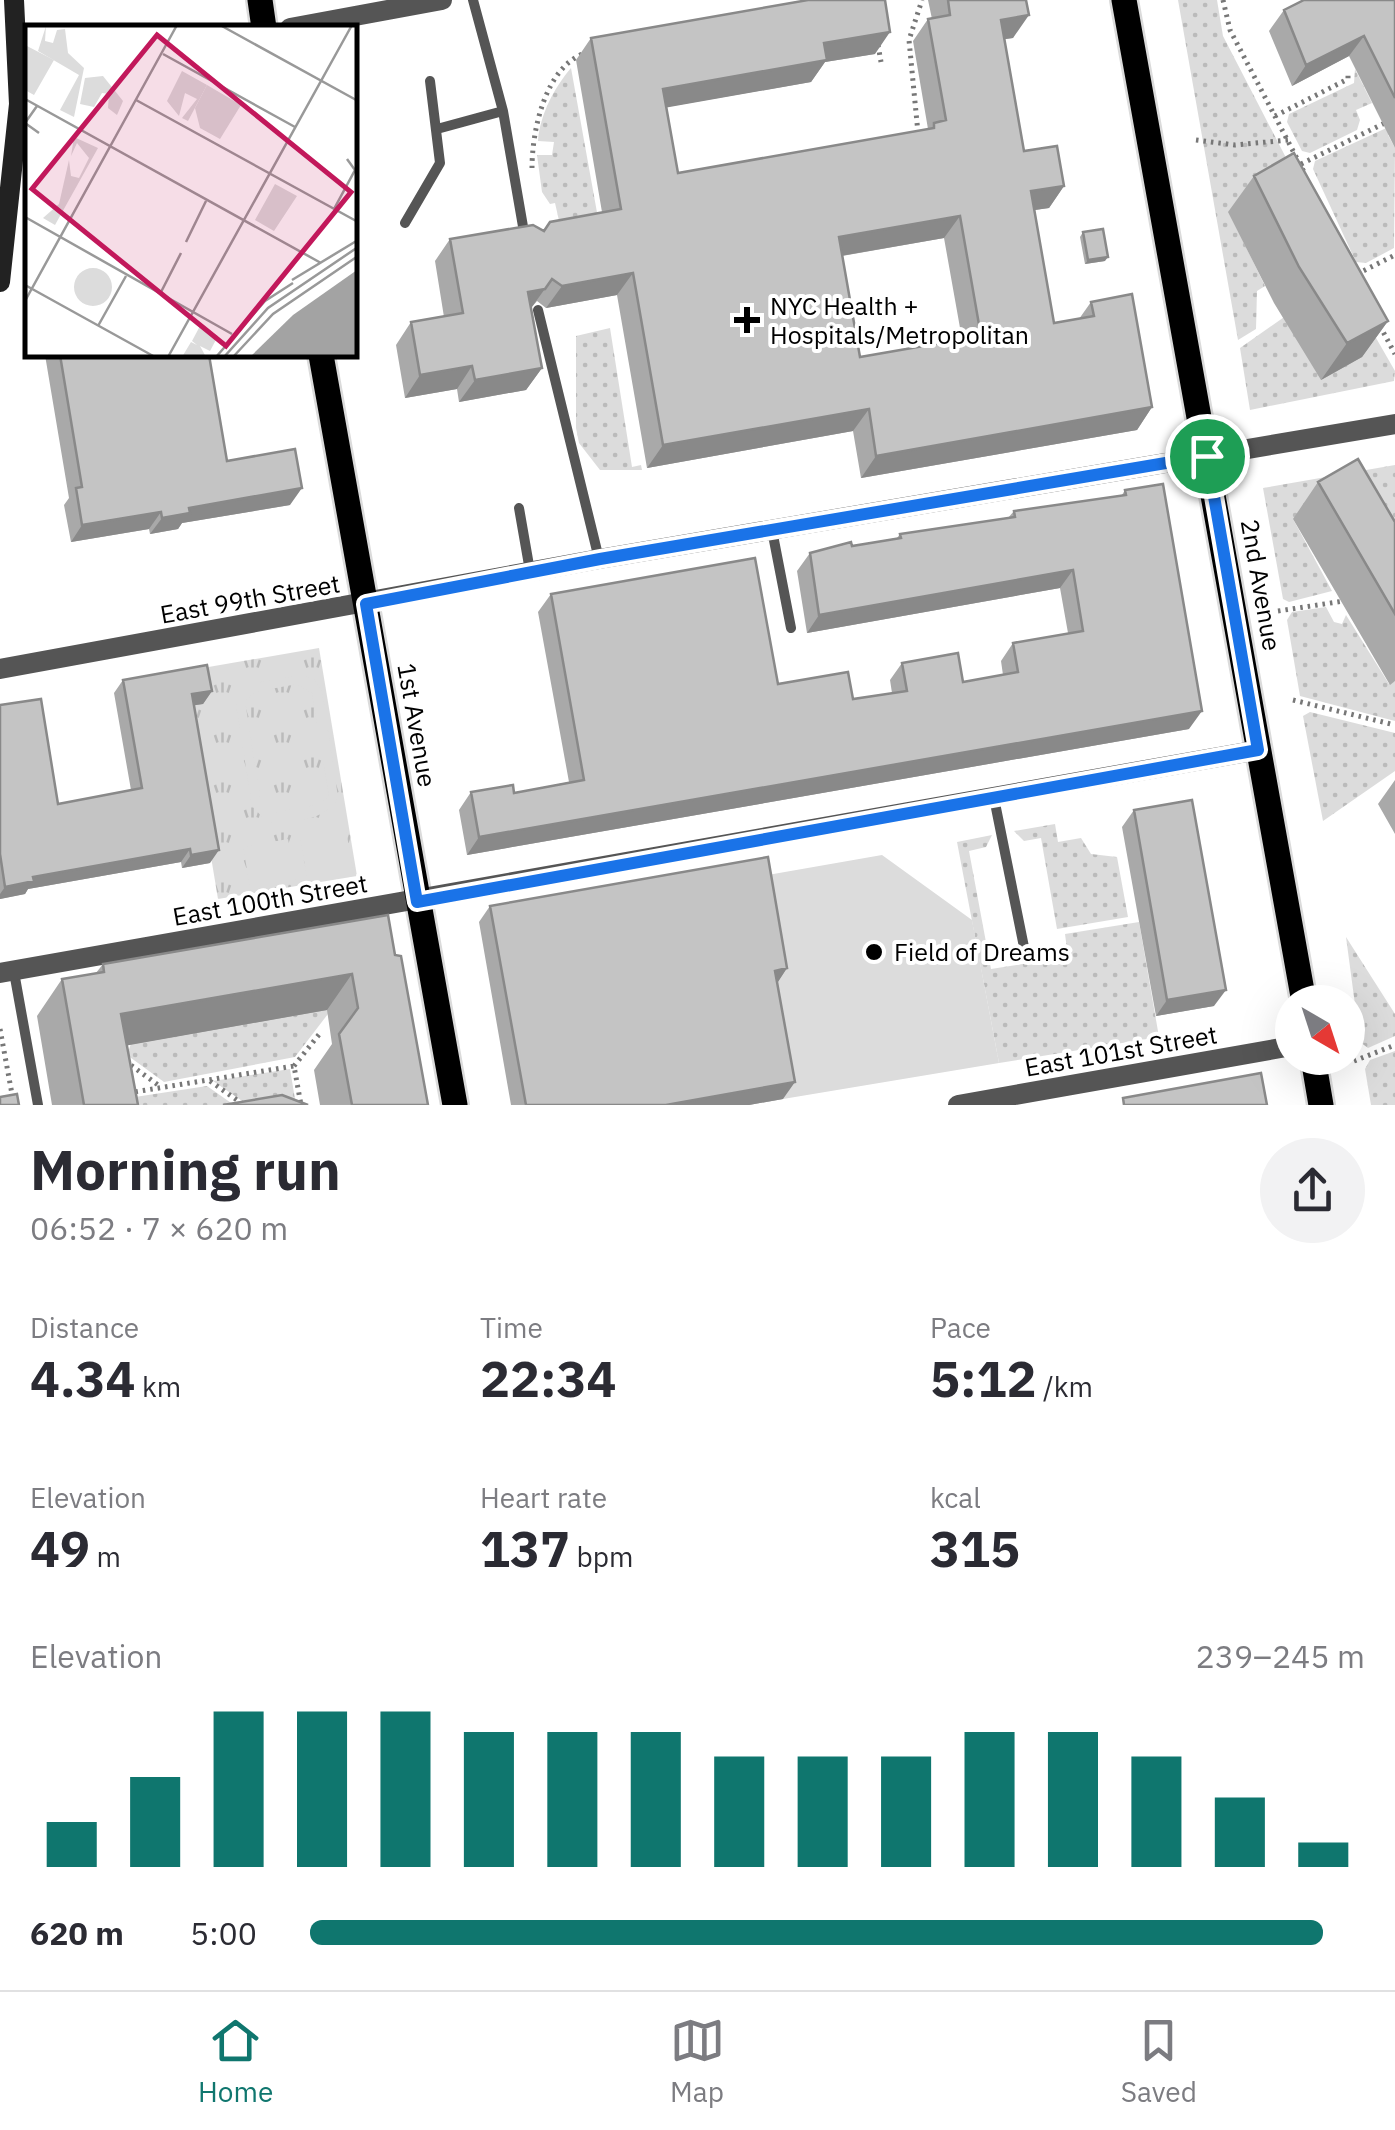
<!DOCTYPE html>
<meta charset="utf-8">
<style>
body{margin:0;font-family:"IBM Plex Sans",sans-serif;background:#f2f2f3;color:#2b2b33;height:100vh;display:flex;flex-direction:column;font-size:38px;white-space:nowrap}
*{box-sizing:border-box;margin:0}
p{font-size:32px;color:#7c7c81}
.icon{flex:none;width:55px;height:55px;fill:none;stroke:currentColor;stroke-width:2;stroke-linecap:round;stroke-linejoin:round}
.map{position:relative;height:1105px;overflow:hidden}
.drawer{display:flex;flex-direction:column;background:#fff;flex:1}
.drawer>*{flex:none}
.needle{width:65px;rotate:141deg}
.fabs{position:absolute;left:1275px;top:985px;display:grid;gap:20px}
.fabs a{display:grid;place-items:center;width:90px;height:90px;border-radius:50%;background:#fff;box-shadow:0 10px 40px #0002;font-size:50px}
.pin{position:absolute;display:grid;place-items:center;width:85px;height:85px;color:#fff;margin:-42px;border:5px solid #fff;border-radius:50%;box-shadow:0 2px 10px #0007}
.round{display:grid;place-items:center;flex:none;width:105px;height:105px;border-radius:52px;background:#f2f2f3}
.head{display:flex;align-items:center;justify-content:space-between;height:170px;padding:0 30px}
h1{font-size:55px;font-weight:800;line-height:75px}
.stats{display:grid;grid-template-columns:repeat(3,1fr);gap:15px;height:170px;padding:10px 30px}
.stats div{display:grid;align-content:center}
.stats b{font-size:50px;font-weight:800}
.stats small{font-size:28px;font-weight:400}
.stats p{font-size:28px}
.chart{height:280px;padding:20px 30px}
.chart p{display:flex;justify-content:space-between}
.chart svg{width:100%;height:180px;margin-top:10px;stroke:#0f766e;stroke-width:6}
ul{padding:0 30px;list-style:none;font-size:32px}
li{display:grid;grid-template-columns:160px 120px 1fr;align-items:center;height:75px}
li i{height:25px;border-radius:12px;background:#0f766e}
.tabs{display:flex;justify-content:space-around;align-items:center;height:140px;border-top:2px solid #e1e1e2;background:#fff;font-size:28px;color:#7c7c81}
.tabs a{display:grid;justify-items:center;gap:5px}
.tabs .selected{color:#0f766e}
.map>svg:first-child{display:block}
.grass{fill:url(#grass-dots)}
.park{fill:url(#park-tufts)}
.pitch{fill:#dcdcdc;fill-rule:evenodd}
.lines{fill:none;stroke-linecap:round;stroke-linejoin:round}
.primary-casing{stroke:#dbdbdb;stroke-width:30}
.path{stroke:#777;stroke-width:5;stroke-dasharray:2.5 5;stroke-linecap:butt}
.lane{stroke:#555;stroke-width:10}
.street{stroke:#555;stroke-width:20}
.secondary{stroke:#222;stroke-width:20}
.primary{stroke:#000;stroke-width:25}
.wall{fill:#a9a9a9;fill-rule:evenodd}
.shaded-wall{fill:#898989}
.building{fill:#c4c4c4;stroke:#898989;stroke-width:2.5;fill-rule:evenodd}
.route-casing{stroke:#fff;stroke-width:20}
.route{stroke:#1a73e8;stroke-width:12}
.poi-dot{fill:#000;stroke:#fff;stroke-width:4}
.labels{text-anchor:middle;stroke-width:8;stroke-linejoin:round;paint-order:stroke}
.poi-label{font-size:25px;fill:#000;stroke:#fff;text-anchor:start}
.street-label{font-size:25px;fill:#000;stroke:#fff}
.inset-road{fill:none;stroke:#999;stroke-width:2.5}
.view{fill:#c2185b;fill-opacity:0.15;stroke:#c2185b;stroke-width:5}
.inset-edge{fill:none;stroke:#000;stroke-width:5}
</style>
<div class="map">
<svg width="1395" height="1105" viewBox="0 0 1395 1105">
<defs>
<pattern id="grass-dots" width="8" height="8" patternUnits="userSpaceOnUse" patternTransform="scale(2.5)"><rect width="8" height="8" fill="#dcdcdc"/><path d="M2 2h.1M6 6h.1" fill="none" stroke="#bbb" stroke-width="1.8" stroke-linecap="round"/></pattern>
<pattern id="park-tufts" width="24" height="20" patternUnits="userSpaceOnUse" patternTransform="scale(2.5)"><rect width="24" height="20" fill="#dcdcdc"/><path d="M3 7l-1-3M5 7V3M7 7l1-3M15 17l-1-3M17 17v-4M19 17l1-3" fill="none" stroke="#bbb"/></pattern>
</defs>
<rect width="100%" height="100%" fill="#fff"/>
<path class="grass" d="M1178,0h39l6,36 75,145 -69,31 36,74 -8,5 -1,38 -18,11z
M571,68l27,150 -38,7 -5,-22 -5,1 -8,-12 -5,-37h15l2,-13 -16,-1c2,-26 16,-53 33,-73z
M1355,69l17,34 -16,7 4,10 -3,10 -47,23 -8,-2 -15,-29 2,-8 65,-31z
M1395,124v7l-7,4 7,13 -1,100 -28,15 -10,-1 -43,-93 2,-8z
M1341,277l54,94 -1,10 -144,29 -10,-62z
M610,328l22,139 9,-2 1,5h-42l-21,-27 -3,-15v-92z
M1395,465v100l-102,-46 39,72 -43,11 -6,-3 -20,-111z
M1326,607l8,15 8,2 4,-9 43,69 6,-3v40l-95,-25 -13,-76 5,-8z
M1310,712l85,21v38l-72,50 -20,-105z
M1055,824l3,18 23,-4 10,16 26,3 11,60 -71,12 -16,-91 -17,3 -10,-10z
M992,835l-6,12 -17,4 22,118 77,-12 -3,-23 74,-12 20,115 -160,26 -42,-221z
M1346,937l49,77v22l-27,12 -8,-6z
M328,1007l3,3 -36,47 -131,25 -37,-27 6,-17z
M1395,1051v54h-24l-6,-36 5,-9z
M290,1069l6,36h-48l-35,-24z
M207,1086l27,19h-99v-8z"/>
<path class="park" d="M319,648l38,228 -139,23 -32,-193 11,-37z"/>
<path class="pitch" d="M301,675l13,4 8,12 16,106c-9,23 -48,27 -71,25l-15,-16 -17,-108 14,-14zM297,684l15,9 17,102 -8,9 -50,9 -10,-10 -16,-102 10,-9z
M346,830l8,45 -46,8 -8,-45z
M288,839l8,44 -45,9 -8,-45z
M882,855l90,65 27,143 -216,36 -19,-112 -7,-110z"/>
<g class="lines">
<g class="primary-casing">
<path id="primary" d="M260,0l4,28
M1124,0l180,1002
M321,355l134,750
M1313,1058l8,47"/>
</g>
<path class="path" d="M1223,0l7,30 74,142
M878,45l3,17
M1275,116l73,-37v-8
M918,133l-9,-93 13,-40
M1196,140l39,5 53,-5
M1301,164l94,-46
M532,168c0,-37 13,-101 53,-115
M1357,274l38,-19
M1380,326l15,28
M1278,611l66,-10
M1293,700l102,25
M0,1029l14,76
M125,1061l36,26
M1354,1061l41,-16
M294,1066l27,-34
M210,1081l34,24
M128,1093l166,-27 7,39"/>
<path class="lane" d="M473,0l30,111 22,127
M437,129l66,-18
M405,223l35,-60 -10,-82
M538,310l61,249
M519,508l11,63
M772,530l19,98
M994,798l30,149
M14,972l24,133"/>
<path class="street" d="M290,28l152,-28
M0,669l599,-110 796,-135
M0,973l1258,-223
M958,1105l334,-59"/>
<path class="secondary" d="M0,282l19,-178 -5,-104"/>
<use href="#primary" class="primary"/>
</g>
<path class="wall" d="M928,0h98l-13,38 -9,1 20,112 40,35 -15,22 -15,2 20,113 25,-4 12,-17 61,105 -15,23 -276,48 -8,-47 -206,37 -30,-173 -71,13 -9,-7 -6,7 11,60 -16,22 -67,12 -2,-13 -52,9 -9,-53 15,-23 33,-5 -9,-56 15,-22 94,-8 58,-19 -26,-152 15,-22 284,16 -50,8 -14,20 -145,25 12,66 250,-44 -15,-88 15,-22h4zM944,238l18,101 -102,18 -18,-101z
M1395,0v148l-46,-92 -57,30 -23,-55 15,-21z
M1254,176l134,145 -26,36 -41,23 -47,-77 -46,-91z
M1083,232l22,29 -20,3 -5,-27z
M45,355h164l18,106 63,44 -108,18 -4,6 -28,5 -1,-5 -78,13 -7,-37 5,-7z
M1318,482l77,40v159l-5,4 -97,-166z
M1125,490l64,239 -722,126 -8,-45 12,-18 43,1 55,-11 -31,-170 13,-18 227,90 75,15 39,-6 -2,-13 12,-17 61,19 40,-7 -2,-14 12,-18 55,-10 -8,-45 -253,45 -10,-62 13,-18 87,-15 3,-4 108,-16 6,-7 108,-16z
M123,680l89,11 -9,13 -9,1 16,158 -28,5 -1,-6 -153,27 -3,5 -25,5v-194l58,99 73,-14 -17,-97z
M1395,780v54l-17,-30z
M1134,810l80,196 -58,10 -34,-189z
M490,906l297,62 -10,15 6,116 -34,6h-238l-32,-183z
M395,955l33,150h-108l-6,-35 18,-26 -5,-34 -200,35 11,60h-86l-15,-89 25,-37 34,-6 7,-9z"/>
<path class="shaded-wall" d="M1029,15l-16,23 -28,4 16,-22z
M890,32l-15,22 -50,8 -14,20 -164,29 16,-22 161,-46z
M1364,36l-15,20 -57,30 14,-21z
M1064,186l-15,22 -34,5 16,-22z
M960,216l-16,22 -121,21 16,-22z
M1108,257l-3,4 -20,3 3,-4z
M633,273l-16,22 -71,13 16,-22z
M552,279l-23,32 -1,-19z
M1388,321l-26,36 -41,23 26,-37z
M472,366l-15,23 -52,9 15,-23z
M542,368l-16,22 -67,12 16,-22z
M1152,407l-15,23 -276,48 15,-22z
M869,409l-16,22 -206,37 16,-23z
M302,488l-12,17 -108,18 -4,6 -28,5 12,-16 27,-10z
M161,512l-12,17 -78,13 11,-17z
M1073,570l-13,18 -253,45 12,-18z
M212,691l-9,13 -20,3 9,-13z
M1202,711l-13,18 -722,126 12,-18z
M190,849l-9,13 -153,27 -3,5 -25,5v-5l5,-7 28,-10z
M219,850l-9,13 -28,5 9,-13z
M787,968l-11,17 -1,-14z
M352,974l-25,36 -231,41 25,-37z
M1226,990l-12,16 -58,10 11,-16z
M795,1082l-12,17 -34,6h-83z"/>
<path class="building" d="M808,0h77l5,32 -66,11 3,17 -164,29 15,84 256,-45v-5l12,-3 -18,-101 22,-4 -2,-15h78l3,15 -28,5 23,131 33,-5 7,40 -33,5 23,132 40,-7 -3,-14 41,-8 20,113 -276,49 -7,-47 -206,36 -30,-172 -71,13 -10,-7 -7,10 -17,3 14,76 -67,12 -3,-14 -52,9 -9,-53 52,-9 -13,-74 83,-14 11,6 6,-9 71,-13 -30,-171zM960,216l21,120 -121,21 -21,-120z
M1304,0h91v98l-31,-62 -58,29 -22,-55z
M1294,153l94,168 -41,22 -48,-76 -45,-91z
M1103,229l5,28 -20,3 -5,-28z
M60,355h149l18,106 68,-12 7,39 -113,20 1,5 -28,5 -1,-6 -79,13 -6,-37 6,-1z
M1358,459l37,63v92l-77,-132z
M1163,484l39,227 -723,126 -8,-45 42,-7 1,8 70,-13 -33,-186 204,-36 23,126 70,-12 5,27 54,-8 -5,-28 56,-10 5,29 55,-10 -5,-29 70,-12 -10,-61 -254,45 -9,-62 41,-11 1,4 49,-8 -1,-4 115,-17 -1,-6 112,-16 -1,-5z
M207,665l5,26 -20,3 27,156 -28,5 -1,-6 -157,28 1,4 -29,6 -5,-33v-149l41,-6 17,105 84,-16 -19,-108z
M1192,800l34,190 -59,10 -33,-190z
M768,857l19,111 -12,3 20,111 -129,23h-140l-36,-199z
M388,915l7,40 6,1 27,149h-76l-13,-71 19,-26 -6,-34 -231,40 17,91h-54l-22,-126 42,-7 -1,-8z
M1261,1073l6,32h-143l-1,-7z
M17,1094l2,11h-19v-8z
M282,1095l26,10h-85z"/>
<g class="lines">
<g class="route-casing">
<path id="route" d="M1207,456l51,294 -841,152 -51,-298 234,-45z"/>
</g>
<use href="#route" class="route"/>
</g>
<g class="poi-dot">
<path d="M742 305h10v10h10v10h-10v10h-10v-10h-10v-10h10z"/>
<circle cx="874" cy="952" r="10"/>
</g>
<g class="labels">
<g class="poi-label">
<text x="770" y="315">NYC Health +<tspan x="770" dy="29">Hospitals/Metropolitan</tspan></text>
<text x="894" y="961">Field of Dreams</text>
</g>
<g class="street-label">
<text transform="translate(1261 585) rotate(80)" y="9">2nd Avenue</text>
<text transform="translate(250 599) rotate(-10)" y="9">East 99th Street</text>
<text transform="translate(417 725) rotate(80)" y="9">1st Avenue</text>
<text transform="translate(270 900) rotate(-10)" y="9">East 100th Street</text>
<text transform="translate(1121 1051) rotate(-10)" y="9">East 101st Street</text>
</g>
</g>
<g transform="translate(25 25)">
<rect width="332" height="332" fill="#fff"/>
<path d="M21,1l-1,15 8,2 4,-13 8,-1 3,24 16,15 -10,49 -14,-7 19,-35 -41,-24zM157,46l25,14 -19,36 -6,-3 15,-19 -12,-6 -6,23 -12,-15zM78,51l20,25 -6,14 -9,-7 1,-14 -7,-1 -8,14 -14,-3 5,-26zM49,112l24,11 -43,77 -12,-7 16,-14 10,-44 2,16 8,2 10,-20 -12,-15 -6,13z" fill="#dcdcdc"/>
<path d="M0,20l29,15 -20,35 -9,-5zM250,159l22,12 -23,35 -19,-11z" fill="#dcdcdc"/>
<path d="M182,60l34,20 -21,34 -20,-11 -5,-20zM49 262a19 19 0 1 1 38 0a19 19 0 1 1-38 0ZM175,301l18,10 -8,15 -10,-5 6,11h-24l9,-15 6,3 -5,-4z" fill="#dcdcdc"/>
<path d="M332,245v87h-107l43,-42z" fill="#a3a3a3"/>
<path class="inset-road" d="M195,0l138,76M138,29l132,73M0,74l296,164M111,75l222,122M12,81l-12,17 14,10M309,184l21,-39 -8,-11M0,192l207,117M161,217l20,-41M267,255l66,-40M0,260l130,72M135,269l21,-41M0,276l152,-276M240,276l28,-18M73,301l28,-50M143,332l184,-332M191,332l49,-56M199,332l44,-49 90,-61M208,332l40,-43 85,-58"/>
<path class="view" d="M132,10l194,157 -125,154 -194,-157z"/>
<rect width="332" height="332" class="inset-edge"/>
</g>
</svg>
<div class="fabs">
<a><svg class="needle" viewBox="-14 -14 28 28"><path d="M0-13l5 13h-10z" fill="#e53935"/><path d="M0 13l5-13h-10z" fill="#7c7c81"/></svg></a>
</div>
<div class="pin" style="left:1207px;top:456px;background:#1e9e55"><svg class="icon" aria-label="arrive" viewBox="0 0 24 24"><path d="M6 21V4h12l-3 4 3 4H6"/></svg></div>
</div>
<section class="drawer">
<div class="head"><div><h1>Morning run</h1><p>06:52 · 7 × 620 m</p></div><a class="round"><svg class="icon" aria-label="share" viewBox="0 0 24 24"><path d="M12 15V3M7 8l5-5 5 5M5 13v7h14v-7"/></svg></a></div>
<div class="stats">
<div><p>Distance</p><b>4.34<small> km</small></b></div>
<div><p>Time</p><b>22:34</b></div>
<div><p>Pace</p><b>5:12<small> /km</small></b></div>
</div>
<div class="stats">
<div><p>Elevation</p><b>49<small> m</small></b></div>
<div><p>Heart rate</p><b>137<small> bpm</small></b></div>
<div><p>kcal</p><b>315</b></div>
</div>
<div class="chart"><p><span>Elevation</span>239–245 m</p>
<svg viewBox="0 0 160 44" preserveAspectRatio="none"><path d="M5 44V33M15 44V22M25 44V6M35 44V6M45 44V6M55 44V11M65 44V11M75 44V11M85 44V17M95 44V17M105 44V17M115 44V11M125 44V11M135 44V17M145 44V27M155 44V38"/></svg>
</div>
<ul>
<li><b>620 m</b>5:00<i style="width:96%"></i></li>
</ul>
</section>
<nav class="tabs">
<a class="selected"><svg class="icon" aria-label="home" viewBox="0 0 24 24"><path d="M3 11l9-7 9 7M6 9v11h12V9"/></svg>Home</a>
<a><svg class="icon" aria-label="map" viewBox="0 0 24 24"><path d="M3 6l6-2 6 2 6-2v14l-6 2-6-2-6 2zM9 4v14M15 6v14"/></svg>Map</a>
<a><svg class="icon" aria-label="saved" viewBox="0 0 24 24"><path d="M7 4h10v16l-5-4-5 4z"/></svg>Saved</a>
</nav>
